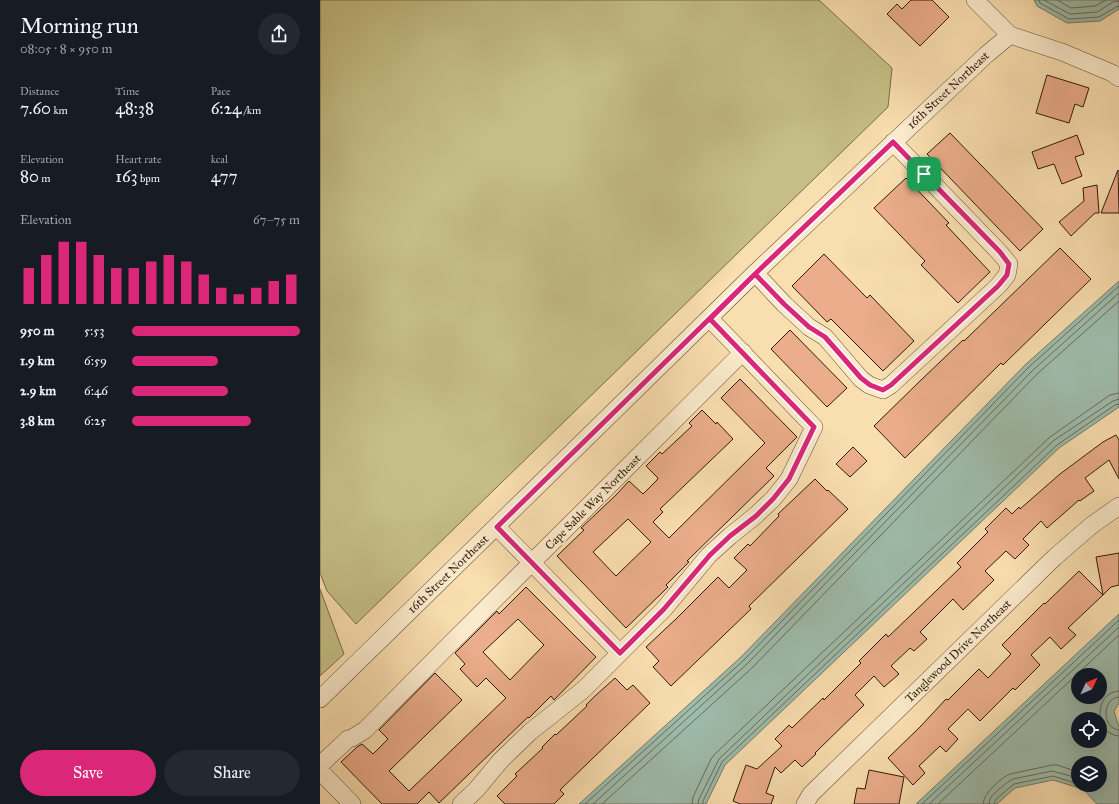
<!DOCTYPE html>
<meta charset="utf-8">
<style>
body{margin:0;font-family:"IM FELL Great Primer",serif;background:#242831;color:#f1f3f6;height:100vh;display:flex;flex-direction:column;font-size:15px;white-space:nowrap}
*{box-sizing:border-box;margin:0}
p{font-size:13px;color:#9ea1a6}
.icon{flex:none;width:22px;height:22px;fill:none;stroke:currentColor;stroke-width:2;stroke-linecap:round;stroke-linejoin:round}
.map{position:relative;flex:1;overflow:hidden}
.sheet{display:flex;flex-direction:column;background:#171b24;width:320px}
.sheet>*{flex:none}
.needle{width:26px;rotate:46deg}
.tools{position:absolute;left:751px;top:668px;display:grid;gap:8px}
.tools a{display:grid;place-items:center;width:36px;height:36px;border-radius:50%;background:#171b24;box-shadow:0 4px 16px #0002;font-size:20px}
.pin{position:absolute;display:grid;place-items:center;width:34px;height:34px;color:#fff;margin:-17px;border-radius:8px;box-shadow:0 2px 6px #0006}
.round{display:grid;place-items:center;flex:none;width:42px;height:42px;border-radius:21px;background:#242831}
.overview{display:flex;align-items:center;justify-content:space-between;height:68px;padding:0 20px}
h1{font-size:22px;font-weight:600;line-height:30px}
.metrics{display:grid;grid-template-columns:repeat(3,1fr);gap:6px;height:68px;padding:4px 20px}
.metrics div{display:grid;align-content:center}
.metrics b{font-size:17px;font-weight:600}
.metrics small{font-size:11px;font-weight:400}
.metrics p{font-size:11px}
.chart{height:112px;padding:8px 20px}
.chart p{display:flex;justify-content:space-between}
.chart svg{width:100%;height:72px;margin-top:4px;stroke:#db2777;stroke-width:6}
.cta{display:flex;gap:8px;margin-top:auto;padding:8px 20px}
.cta a{flex:1;height:46px;border-radius:24px;background:#db2777;color:#fff;font-size:16px;font-weight:600;line-height:46px;text-align:center}
.cta a+a{background:#242831;color:#f1f3f6}
ul{padding:0 20px;list-style:none;font-size:13px}
li{display:grid;grid-template-columns:64px 48px 1fr;align-items:center;height:30px}
li i{height:10px;border-radius:5px;background:#db2777}
main{display:flex;flex:1;min-height:0}
.map>svg:first-child{display:block}
.green{fill:#c5bf86;stroke:#7a6c4a}
.water{fill:#9ebcab;stroke:#727b6c;fill-rule:evenodd}
.lines{fill:none;stroke-linecap:round;stroke-linejoin:round}
.shore{stroke:#666b5c;stroke-width:1}
.building{fill:#ebad8b;stroke:#2f1a0e;fill-rule:evenodd}
.minor-casing{stroke:#624b36;stroke-width:18}
.minor{stroke:#fbeacb;stroke-width:17}
.route-casing{stroke:#fff;stroke-width:8}
.route{stroke:#db2777;stroke-width:5}
.labels{text-anchor:middle;stroke-width:3.5;stroke-linejoin:round;paint-order:stroke}
.street-label{font-size:12px;fill:#2f1a0e;stroke:#fbeacb}
</style>
<main>
<section class="sheet">
<div class="overview"><div><h1>Morning run</h1><p>08:05 · 8 × 950 m</p></div><a class="round"><svg class="icon" aria-label="share" viewBox="0 0 24 24"><path d="M12 15V3M7 8l5-5 5 5M5 13v7h14v-7"/></svg></a></div>
<div class="metrics">
<div><p>Distance</p><b>7.60<small> km</small></b></div>
<div><p>Time</p><b>48:38</b></div>
<div><p>Pace</p><b>6:24<small> /km</small></b></div>
</div>
<div class="metrics">
<div><p>Elevation</p><b>80<small> m</small></b></div>
<div><p>Heart rate</p><b>163<small> bpm</small></b></div>
<div><p>kcal</p><b>477</b></div>
</div>
<div class="chart"><p><span>Elevation</span>67–75 m</p>
<svg viewBox="0 0 160 44" preserveAspectRatio="none"><path d="M5 44V22M15 44V14M25 44V6M35 44V6M45 44V14M55 44V22M65 44V22M75 44V18M85 44V14M95 44V18M105 44V26M115 44V34M125 44V38M135 44V34M145 44V30M155 44V26"/></svg>
</div>
<ul>
<li><b>950 m</b>5:53<i style="width:100%"></i></li>
<li><b>1.9 km</b>6:59<i style="width:51%"></i></li>
<li><b>2.9 km</b>6:46<i style="width:57%"></i></li>
<li><b>3.8 km</b>6:25<i style="width:71%"></i></li>
</ul>
<div class="cta"><a>Save</a><a>Share</a></div>
</section>
<div class="map">
<svg width="799" height="804" viewBox="0 0 799 804">
<rect width="100%" height="100%" fill="#f9deaf"/>
<filter id="stains"><feTurbulence type="fractalNoise" baseFrequency=".005" numOctaves="4"/><feColorMatrix values="0 0 0 0 .2 0 0 0 0 .09 0 0 0 0 .02 0 0 0 .5 -.17"/></filter>
<radialGradient id="worn" r=".72"><stop offset=".6" stop-color="#630" stop-opacity="0"/><stop offset="1" stop-color="#630" stop-opacity=".3"/></radialGradient>
<path class="green" d="M0,0h499l73,68 -4,39 -532,517 -29,-33 -7,-18z
M0,589l24,65 -24,22z"/>
<path class="water" d="M714,0h85v9l-19,12 -33,2 -30,-17z
M799,281v126l-60,41 -334,317 -19,39h-127l162,-147 285,-293z
M799,614v89l-5,8 5,16v77h-22l-14,-15 -30,-9 -38,8 -18,16h-81zM758,675h22v22h-22zM758,719h22v22h-22zM758,763h22v22h-22z"/>
<g class="lines">
<path class="shore" d="M719,0l1,3 29,16 30,-2 17,-10 3,-1
M724,0l26,14 27,-2 16,-10 6,-1
M737,0l14,8 24,-2 11,-6
M799,691c-26,1 -25,44 0,45
M799,697c-18,1 -17,32 0,33
M265,804l159,-144 285,-293 90,-81
M273,804l155,-141 284,-292 87,-78
M282,804l150,-136 284,-293 83,-74
M372,804l1,-7 18,-38 4,-5 335,-317 60,-42 9,-2
M378,804l1,-5 20,-40 334,-318 60,-40 6,-2
M383,804v-3l19,-39 335,-317 58,-40 4,-1
M602,804l197,-184
M609,804l190,-177
M618,804l181,-169
M663,804c1,-12 17,-25 27,-30l42,-9h5l21,7
M669,804c1,-3 0,-4 2,-7 4,-5 16,-15 22,-18l39,-8 26,7
M674,804l2,-5 18,-15 39,-8 25,8"/>
</g>
<path class="building" d="M591,0h21l17,17 -29,29 -33,-32 10,-10 5,5z
M727,75l42,13 -6,19 -8,-3 -6,19 -33,-10z
M630,133l93,96 -23,22 -93,-97z
M757,135l7,19 -9,3 7,19 -20,8 -8,-20 -16,5 -6,-17z
M798,170l1,43h-18z
M586,178l43,45 -3,2 44,47 -32,31 -37,-38 4,-4 -51,-53z
M777,185l2,28h-4l-24,23 -12,-14 25,-21 -1,-13z
M740,248l31,31 -88,86 -2,-2 -96,95 -31,-32 46,-45 43,-41 1,1z
M504,254l43,44 3,-3 44,46 -31,30 -52,-52 -4,3 -35,-36z
M470,330l57,58 -20,19 -56,-58z
M420,379l57,58 -31,31 8,8 -87,85 2,1 -23,23 2,2 -42,41 -69,-72 27,-26 -3,-2 35,-33 13,-14 14,13 14,-14 1,-2 -12,-12 14,-14 2,2 30,-28 -3,-3 13,-13 14,14 1,-2 16,17 -73,70 3,3 -10,10 16,16 96,-95 -44,-45zM308,519l23,23 -35,34 -23,-24z
M796,435l3,5v39l-10,-19 -24,18 9,13 -14,10 -1,-1 -32,28 -6,-7 -18,18 6,6 -14,14 -9,-8 -21,20 9,9 -31,30 -10,-11 -33,33 7,7 -13,12 -4,-3 -19,18 8,8 -15,13 -10,-11 -19,19 9,10 -49,48 1,1 -14,13 -7,-7 -14,13 -6,-6 -9,26 8,3 -3,8h-31l-7,-3 13,-36 11,4 25,-23 -7,-7 14,-14 3,3 31,-30 1,2 37,-37 -2,-2 27,-27 2,3 73,-70 -4,-4 31,-31 -3,-3 21,-21 6,6 7,-7 1,2 40,-35 43,-32z
M533,447l14,14 -17,16 -14,-13z
M495,479l12,12 1,-1 20,19 -99,97 2,3 -80,77 -18,-19 6,-6 -13,-14 31,-29 41,-41 11,11 18,-18 -13,-12 14,-14 2,2 29,-30 -1,-2z
M799,553v32l-8,2 -8,8 -7,-38z
M759,571l24,24 -35,33 8,7 -15,14 -11,-12 -19,18 9,10 -25,25 -2,-2 -33,33 -12,-12 -20,20 10,10 -12,13 -6,-6 -21,20 6,7 -12,12 -25,-27 32,-31 26,-28 2,1 31,-31 9,9 23,-24 -9,-9 42,-42 1,1z
M206,587l70,70 -42,43 -3,-4 -22,22 -1,-1 -89,86 -10,-11 -12,12h-35l-41,-42 16,-15 5,-3 11,10 15,-15 -9,-9 56,-57 27,27 -73,71 20,20 97,-93 -20,-20 -9,9 -17,-18 5,-5 -10,-11 42,-42 2,3zM198,619l26,26 -34,35 -27,-28z
M295,678l12,12 6,-5 17,18 -90,87 4,4 -10,10h-49l-8,-8 20,-20 -2,-2 28,-26 -1,-1 13,-13 1,1 31,-29 -1,-1 9,-9z
M549,770l35,7 -5,27h-45l3,-16 8,1z"/>
<g class="lines">
<g class="minor-casing">
<path id="minor" d="M655,0l35,35 52,17 50,21 7,5
M435,273l29,31 25,23 16,10 36,42 8,6 14,5 8,-5 107,-99 9,-11 2,-11 -9,-11 -107,-111
M177,527l123,126
M0,699l435,-426 231,-218 24,-20
M0,765l28,-26 4,-1 13,-8 79,-80 299,-298
M0,771l32,33
M141,804l15,-14 25,-30 29,-28 53,-42 81,-81 45,-54 21,-19 25,-20 18,-17 16,-20 25,-52 -104,-108
M485,804l6,-10 244,-237 37,-32 27,-19"/>
</g>
<use href="#minor" class="minor"/>
</g>
<g class="lines">
<g class="route-casing">
<path id="route" d="M604,174l-31,-32 -138,132 -258,253 123,126 44,-44 46,-54 20,-19 26,-20 17,-17 16,-20 25,-52 -104,-108 45,-45 29,30 25,23 16,10 36,41 9,7 13,5 8,-5 107,-99 9,-11 2,-11 -9,-12 -76,-78"/>
</g>
<use href="#route" class="route"/>
</g>
<g class="labels">
<g class="street-label">
<text transform="translate(628 90) rotate(-43)" y="4">16th Street Northeast</text>
<text transform="translate(273 502) rotate(-45)" y="4">Cape Sable Way Northeast</text>
<text transform="translate(128 574) rotate(-44)" y="4">16th Street Northeast</text>
<text transform="translate(638 651) rotate(-44)" y="4">Tanglewood Drive Northeast</text>
</g>
</g>
<rect width="100%" height="100%" filter="url(#stains)"/>
<rect width="100%" height="100%" fill="url(#worn)"/>
</svg>
<div class="tools">
<a><svg class="needle" viewBox="-14 -14 28 28"><path d="M0-13l5 13h-10z" fill="#e53935"/><path d="M0 13l5-13h-10z" fill="#9ea1a6"/></svg></a>
<a><svg class="icon" aria-label="locate" viewBox="0 0 24 24"><circle cx="12" cy="12" r="6"/><path d="M12 2v4M12 18v4M2 12h4M18 12h4"/></svg></a>
<a><svg class="icon" aria-label="layers" viewBox="0 0 24 24"><path d="M12 4l9 5-9 5-9-5zM3 14l9 5 9-5"/></svg></a>
</div>
<div class="pin" style="left:604px;top:174px;background:#1e9e55"><svg class="icon" aria-label="arrive" viewBox="0 0 24 24"><path d="M6 21V4h12l-3 4 3 4H6"/></svg></div>
</div>
</main>
